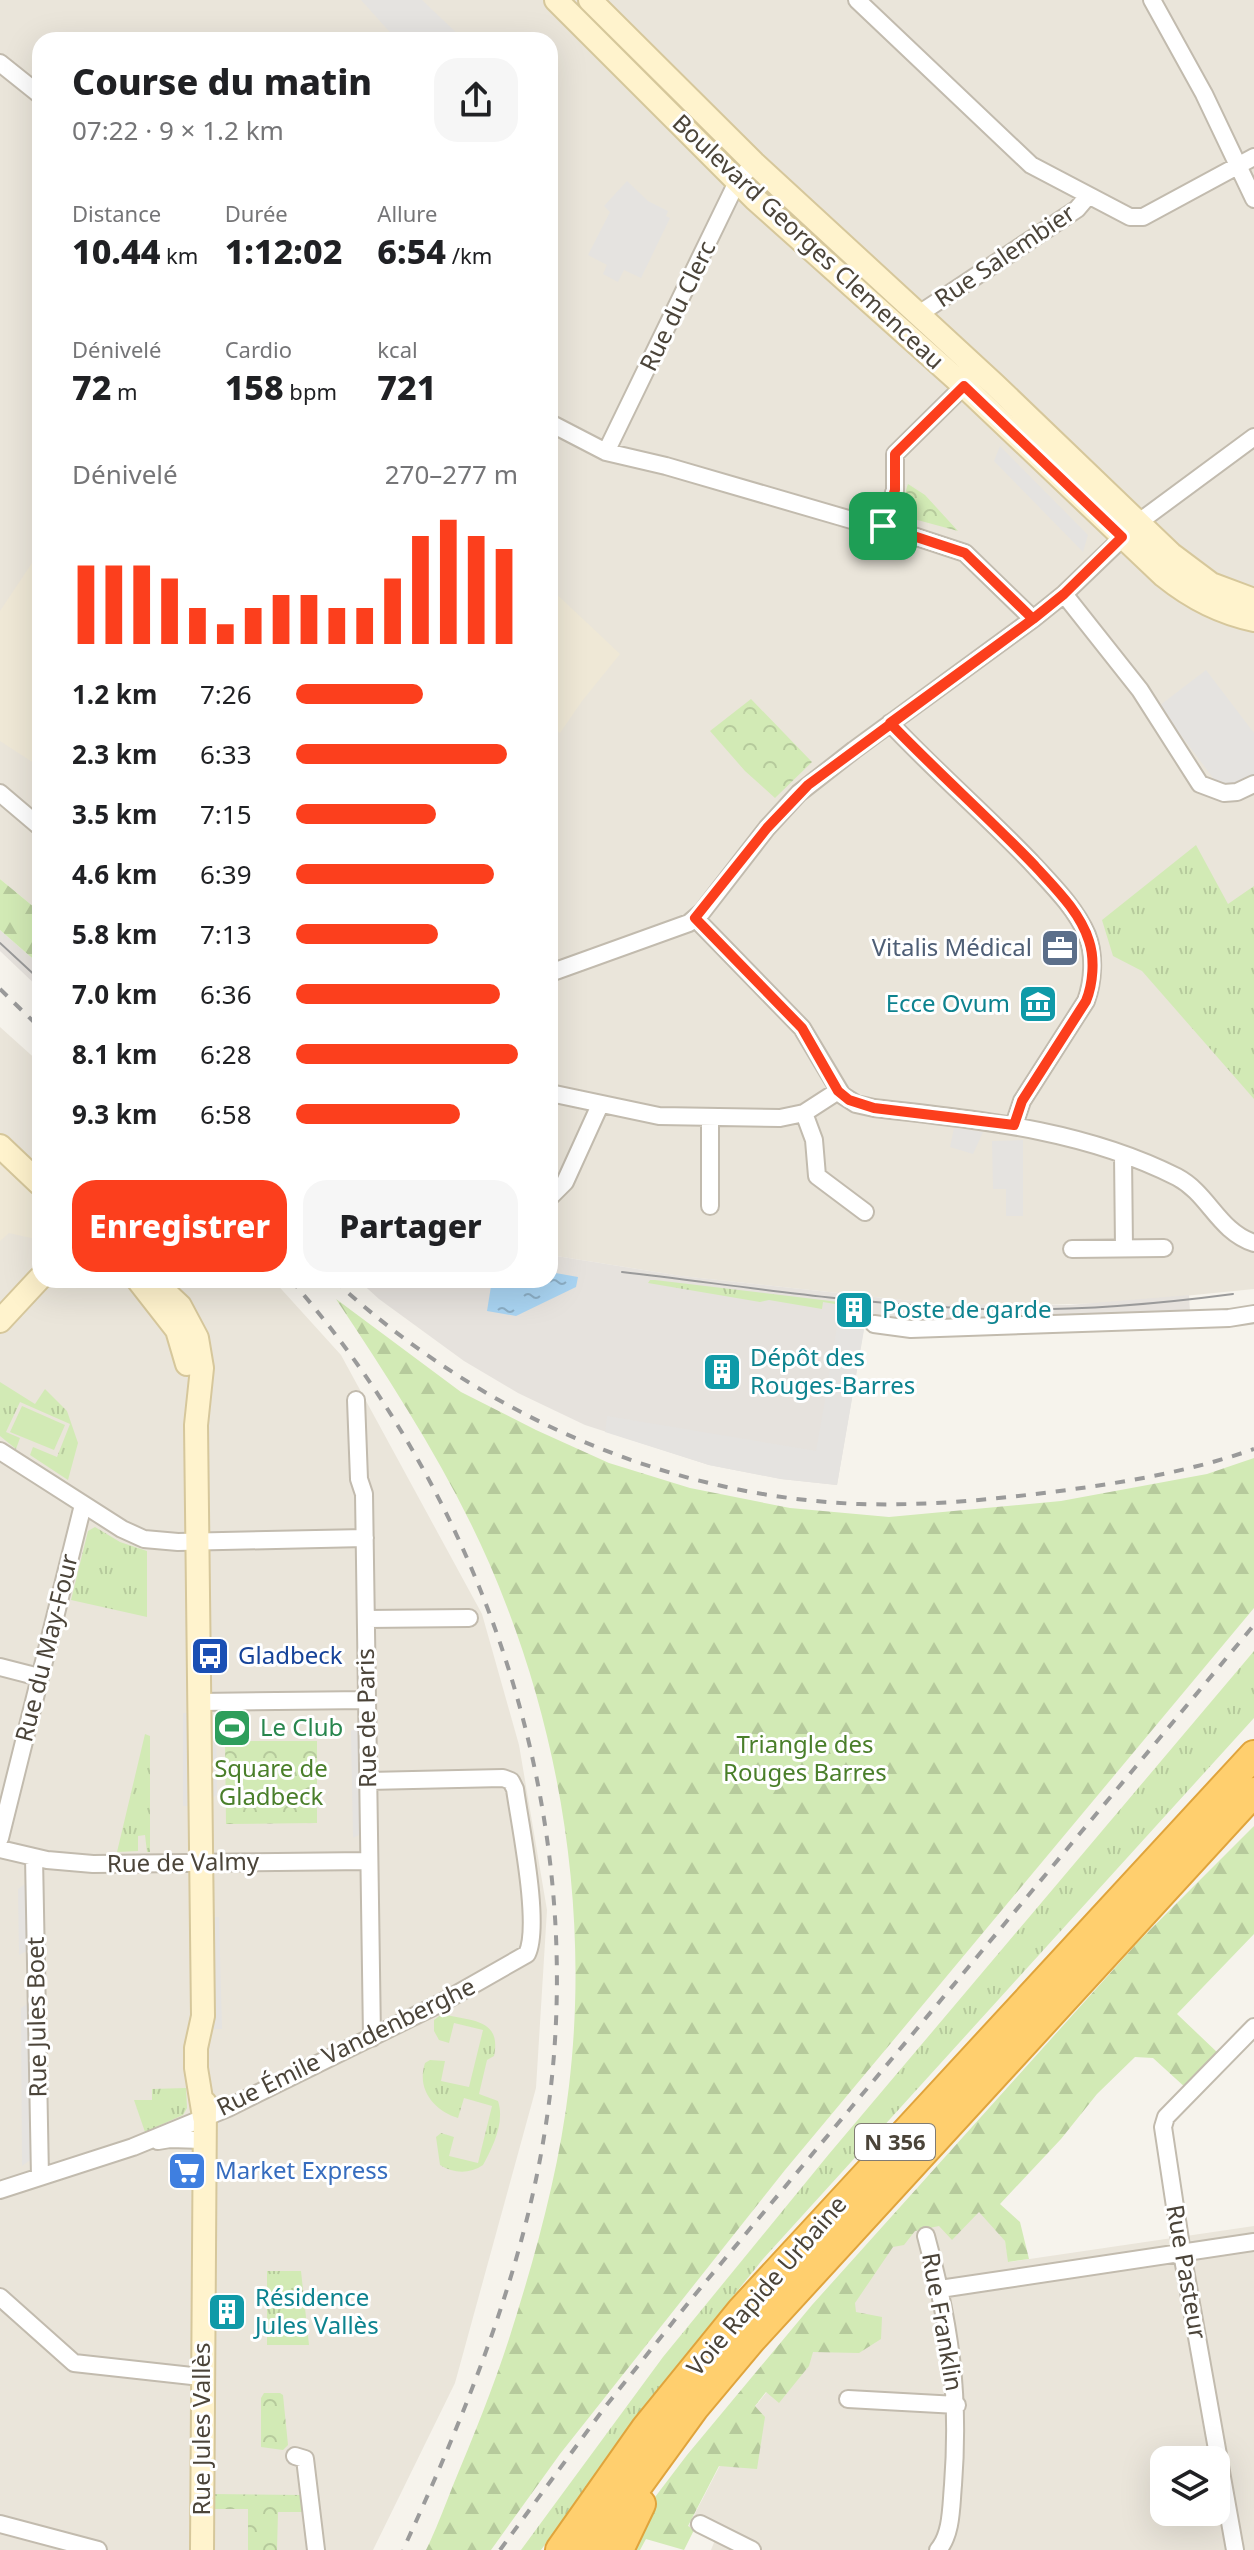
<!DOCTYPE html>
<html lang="fr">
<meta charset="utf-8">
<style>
body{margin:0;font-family:"Noto Sans",sans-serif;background:#f6f6f6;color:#202124;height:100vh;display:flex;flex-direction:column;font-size:30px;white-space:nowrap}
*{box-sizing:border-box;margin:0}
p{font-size:26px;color:#757577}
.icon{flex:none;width:44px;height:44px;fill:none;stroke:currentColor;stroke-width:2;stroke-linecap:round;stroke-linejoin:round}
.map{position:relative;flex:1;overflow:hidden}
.sheet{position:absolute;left:32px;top:32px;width:526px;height:1256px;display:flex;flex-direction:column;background:#fff;border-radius:24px;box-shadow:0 8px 32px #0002}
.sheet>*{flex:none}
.fabs{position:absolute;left:1150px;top:2446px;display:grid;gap:16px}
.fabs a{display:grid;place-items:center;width:80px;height:80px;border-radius:16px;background:#fff;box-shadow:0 8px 32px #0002;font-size:40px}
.pin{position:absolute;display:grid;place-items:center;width:68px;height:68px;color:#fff;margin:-34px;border-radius:16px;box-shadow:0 4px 12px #0006}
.round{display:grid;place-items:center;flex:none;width:84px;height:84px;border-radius:24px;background:#f6f6f6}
.headline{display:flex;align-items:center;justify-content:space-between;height:136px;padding:0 40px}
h1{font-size:36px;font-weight:800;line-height:60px}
.stats{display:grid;grid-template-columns:repeat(3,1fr);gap:12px;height:136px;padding:8px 40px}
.stats div{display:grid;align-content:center}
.stats b{font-size:34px;font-weight:800}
.stats small{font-size:22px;font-weight:400}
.stats p{font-size:22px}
.chart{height:224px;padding:16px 40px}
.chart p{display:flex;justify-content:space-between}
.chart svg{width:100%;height:144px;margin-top:8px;stroke:#fc3f1d;stroke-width:6}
.action{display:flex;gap:16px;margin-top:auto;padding:16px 40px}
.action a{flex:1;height:92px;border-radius:24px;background:#fc3f1d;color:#fff;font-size:32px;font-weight:800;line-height:92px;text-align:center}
.action a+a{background:#f6f6f6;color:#202124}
ul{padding:0 40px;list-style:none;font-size:26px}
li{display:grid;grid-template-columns:128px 96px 1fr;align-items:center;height:60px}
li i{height:20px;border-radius:10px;background:#fc3f1d}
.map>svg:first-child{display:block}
.residential{fill:#eae5da;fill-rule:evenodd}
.industrial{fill:#e6e2dd}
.education{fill:#efe8d6}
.grass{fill:url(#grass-tufts)}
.forest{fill:url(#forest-firs)}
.park{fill:url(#park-crowns)}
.garden{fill:#d2eab5}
.parking{fill:#e5e3e0}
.water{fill:url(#water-ripples)}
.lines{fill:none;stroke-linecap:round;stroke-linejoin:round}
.street-casing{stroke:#c2bbae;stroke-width:20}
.secondary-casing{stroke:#d6c79b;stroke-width:26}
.highway-casing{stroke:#e0a43c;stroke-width:32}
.street{stroke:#fff;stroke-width:16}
.secondary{stroke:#fff3cd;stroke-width:22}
.highway{stroke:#ffcf6e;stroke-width:28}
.tram{stroke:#9a9a9a;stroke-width:2}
.rail{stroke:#9a9a9a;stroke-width:4;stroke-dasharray:10 10;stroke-linecap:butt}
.route-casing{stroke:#fff;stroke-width:16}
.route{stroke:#fc3f1d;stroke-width:10}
.labels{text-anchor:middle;stroke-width:6;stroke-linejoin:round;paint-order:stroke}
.shield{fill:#fff;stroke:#817c74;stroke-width:2}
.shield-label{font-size:22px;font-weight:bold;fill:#4b4439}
.street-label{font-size:24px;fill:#4b4439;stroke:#fff}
.service-label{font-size:24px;fill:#4e5e75;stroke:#fff;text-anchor:end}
.culture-label{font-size:24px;fill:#0d838f;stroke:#fff;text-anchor:start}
.transit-label{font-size:24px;fill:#164399;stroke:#fff;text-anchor:start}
.leisure-label{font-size:24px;fill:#27864d;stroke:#fff;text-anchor:start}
.park-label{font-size:24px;fill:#4a7f2a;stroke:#fff}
.shop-label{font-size:24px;fill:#366cbe;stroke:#fff;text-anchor:start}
</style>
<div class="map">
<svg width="1254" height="2550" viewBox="0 0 1254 2550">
<defs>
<pattern id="grass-tufts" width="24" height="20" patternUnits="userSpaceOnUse" patternTransform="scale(2)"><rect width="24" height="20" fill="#d2eab5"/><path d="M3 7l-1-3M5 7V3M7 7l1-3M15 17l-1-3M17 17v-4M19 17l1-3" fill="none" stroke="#b6ca9c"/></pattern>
<pattern id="forest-firs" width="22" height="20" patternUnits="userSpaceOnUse" patternTransform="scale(2)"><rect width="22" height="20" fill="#d2eab5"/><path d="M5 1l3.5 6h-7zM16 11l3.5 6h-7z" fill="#b6ca9c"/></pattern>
<pattern id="park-crowns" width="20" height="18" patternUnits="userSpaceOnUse" patternTransform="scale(2)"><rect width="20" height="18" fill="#d2eab5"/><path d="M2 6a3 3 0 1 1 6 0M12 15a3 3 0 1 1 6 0" fill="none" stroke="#b6ca9c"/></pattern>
<pattern id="water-ripples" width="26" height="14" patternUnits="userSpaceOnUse" patternTransform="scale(2)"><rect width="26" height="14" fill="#a9d4f2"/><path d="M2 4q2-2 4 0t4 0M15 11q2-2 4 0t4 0" fill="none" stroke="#8caec5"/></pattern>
</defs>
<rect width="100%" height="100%" fill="#f6f3ec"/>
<path class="residential" d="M0,0h1254v1289l-140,14 -82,2 -93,-1 -258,-28 -131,-21v-1215h-510v872l-40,-33z
M0,1027l40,36v217h233l68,75 141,259 37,131 28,165 -11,178 -81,295 -82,167h-373z
M988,2205l13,15 8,42 245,-36v324h-543l4,-10 -27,-13 54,-104 151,-189zM1164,2460h52v52h-52z"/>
<path class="industrial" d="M0,930l40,35v24l-40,-38z
M550,1255l131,21 258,28 130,1 120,-10 1,17 -282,10 -42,-6 -29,169 -56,-6 -72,-14 -124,-40 -67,-32 -54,-32 -85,-62 -21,-19h192z"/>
<path class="education" d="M40,551v216l-40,-26v-130z
M550,588l70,66 -38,47 -22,32 -10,-7z
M0,1163l40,38v39l-31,-7 -9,8z"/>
<path class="grass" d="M1196,845l32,59 26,-18v213l-112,-128 -29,-15 -11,-36z
M650,1280h5l192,23v3l-24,-4 -1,7 -53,-9 -9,2 -112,-19z
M0,1382l35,22 10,-15 22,22 11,32 -10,37 -38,-25 3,-8 24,10 13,-33 -50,-22 -14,30 14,6 -4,11 -16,-13z
M95,1527l25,15 27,9v66l-76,-17 17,-69z
M1254,1651v67l-491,541 -112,140 -110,151h-20l142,-193 166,-203z
M145,1734l5,2v116h-3l-2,-17 -7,1v15l-21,1z
M442,2014c28,7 60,4 52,42l-7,4 -8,34 19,7c7,21 -5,46 -15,64 -13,9 -29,9 -43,0l-4,-28 5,-4 13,4 -5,19 29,7 14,-57 -28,-8 -6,20c-23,-7 -42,-28 -33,-55l5,-3 15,1 -4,20 28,6 14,-57 -29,-7 -5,20 -10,-3 -5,-9v-11z
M186,2088l1,20 -4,7 -38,17 -11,-32h18v-11z
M267,2271h34l8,74h-42z"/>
<path class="forest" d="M0,879l40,33v53l-40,-35z
M336,1299l125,93 75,38 73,33 81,25 100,20 99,9 172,-16 146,-27 47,-16v150l-469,562 -225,284 -69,96h-65c11,-22 19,-45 28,-67 20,-48 39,-95 55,-144 26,-82 50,-167 60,-253 19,-160 -4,-328 -62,-479 -41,-110 -106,-210 -171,-308z
M1254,1826v108l-77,80 42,40 -32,35 -34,-31 -18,-1 -38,37 -36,45 -61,65 20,18 9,37 -21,3 -3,-21 -26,-29 -27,28 -13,-14 -24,5 -11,14 -11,2 -38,56 1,9 26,5 -1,22 -22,14 -46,-1 -4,14 -30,37 -13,-11 -11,14 10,11 -8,52 -38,-3 -31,60 6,4 -10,20 -38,-11 -6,11h-15l27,-49 35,-46 125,-150 328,-365z"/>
<path class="park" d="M908,484l17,11 33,36 -48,-13c-6,-13 -7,-20 -2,-34z
M751,699l61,63 -37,36 -30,-27 -35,-40z
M225,1741h92v82l-91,1z
M264,2393h16l3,2 5,50 -5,5 -22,-3v-49z
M211,2494l91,1 3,17h-27l-1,38h-29v-41h-36z"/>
<path class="garden" d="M22,1406l43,19 -11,25 -44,-18z"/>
<path class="parking" d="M361,0h61l42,40h-67z
M627,181l21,20 20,10 -2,5 4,2 -29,60 -17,-8 -6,12 -15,-8 4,-9 -19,-10 22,-43 -6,-6z
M1000,446l88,89 -5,17 -89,-91z
M1206,670l48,63v43l-22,11 -16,-5 -57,-76z
M954,1128l29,4 -10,22 -23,-7z
M1023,1140v76h-17v-27h-13l-1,-48z
M837,1327l27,3 -27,155 -56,-6 -72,-14 -104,-33 2,-16 209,35 11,-62 3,-3 -2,-5z
M183,1713h11v93h-11z
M216,1722l1,73 -10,6 -1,-74z
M361,1725l2,108 -10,5 -2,-107z
M28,1882l1,68 -10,5 -1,-66z
M208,1917h11l3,112h-12z
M31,2002l2,156 -11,8 -1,-158z"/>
<path class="water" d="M550,1272l28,5 -2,10 -60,29 -29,-5 5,-31h58z"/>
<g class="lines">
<g class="street-casing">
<path id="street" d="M857,0l174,165 99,52h13l111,-60
M1152,0l52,94 50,105
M0,63l40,32
M919,314l158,-105 11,-13
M550,423l56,29 60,14 189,55 28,5 82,27 68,66
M606,452l131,-270 17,-19
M883,526l12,-36v-36l77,-76
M1064,594l76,96 60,94 24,9 13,-1 17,-8
M890,723c45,48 95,91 141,139 20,22 44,45 56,73 8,20 6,47 -1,66l-64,100 -8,24
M0,793l40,34
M695,918l107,110 40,67 14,9 18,4c104,12 208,21 303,69 32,17 41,54 77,66
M550,973l139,-50 13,-11 65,-84 32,-35 55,-43 179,-131 31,-25 75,-72 115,-85
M550,1093l109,23 121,2 24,-5 34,-22
M804,1113l10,27 3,36 48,36
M1123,1155l1,93
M550,1197l15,-15 35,-77
M710,1206v-89
M1072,1249l92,-1
M874,1324l37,5 318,-11 25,-4
M356,1400l3,79 5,15 8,544
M0,1451l122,78 22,10 34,3 187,-4
M366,1619l103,-1
M0,1667l39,10
M199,1702l168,-2
M0,1838l83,-333
M0,1849l47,11 46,4 275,-3
M34,1857l6,320
M158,2141l12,-2 33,1
M0,2190l133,-43 95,-39 213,-105 86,-49c14,-29 -7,-129 -12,-165l-4,-8 -8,-3 -135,3
M926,2236c24,89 34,157 27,249 -2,21 -1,49 -15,65
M940,2289l314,-47
M0,2297l74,66 127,14
M848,2399l109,6
M295,2456l10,3 11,91
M0,2524l98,26
M700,2524l52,26
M1235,2550l-53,-297 -19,-126 3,-10 88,-90"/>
</g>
<g class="secondary-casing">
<path id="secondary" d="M556,0l199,199 209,187 200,190c26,21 56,37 90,44
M590,0l164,163 240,221 177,170 40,30 43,16
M0,1146l40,38
M138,1280l39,50 10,34
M147,1280l16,10 17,16 17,32 5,30 -6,57 7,591 -7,32v20l8,49
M0,1321l40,-43
M202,2550l3,-447"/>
</g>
<g class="highway-casing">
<path id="highway" d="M560,2550l86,-122 95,-117 513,-556
M591,2550l103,-142 57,-68 503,-548
M619,2550l22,-46"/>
</g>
<use href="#street" class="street"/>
<use href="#secondary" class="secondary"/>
<use href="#highway" class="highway"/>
<path class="tram" d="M0,943l40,37
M622,1272c112,13 225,31 338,36 91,5 183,-2 273,-14"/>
<path class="rail" d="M0,989l40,39
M291,1280c199,228 301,543 255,844 -22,147 -81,291 -143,426
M334,1280c143,132 328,216 525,224 65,2 129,-4 193,-12 69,-9 137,-20 202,-43
M500,2550l105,-143 88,-110 561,-672"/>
</g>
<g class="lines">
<g class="route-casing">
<path id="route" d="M883,526l82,27 68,66 -225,166 -41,43 -72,90 107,110 36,63 11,9 25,8 140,17 8,-24 64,-100c7,-17 9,-42 3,-60 -9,-29 -34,-53 -54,-75 -47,-49 -98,-94 -145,-143l143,-104 31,-25 58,-57 -158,-151 -69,68v36l-12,36"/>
</g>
<use href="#route" class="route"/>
</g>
<defs>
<g id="office-square" transform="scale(2)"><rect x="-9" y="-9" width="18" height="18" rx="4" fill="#5c6f8a" stroke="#fff"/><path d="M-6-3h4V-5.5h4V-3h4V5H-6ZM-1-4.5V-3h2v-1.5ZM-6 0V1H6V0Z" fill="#fff"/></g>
<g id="museum-square" transform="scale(2)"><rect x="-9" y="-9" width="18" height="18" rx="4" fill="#0f9aa8" stroke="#fff"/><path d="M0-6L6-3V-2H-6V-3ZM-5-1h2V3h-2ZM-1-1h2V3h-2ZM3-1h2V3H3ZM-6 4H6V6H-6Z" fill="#fff"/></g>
<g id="building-square" transform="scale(2)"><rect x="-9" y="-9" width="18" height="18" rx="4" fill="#0f9aa8" stroke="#fff"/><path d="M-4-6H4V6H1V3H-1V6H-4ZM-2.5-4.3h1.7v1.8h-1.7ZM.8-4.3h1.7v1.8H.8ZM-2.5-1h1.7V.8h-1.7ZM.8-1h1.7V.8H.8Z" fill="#fff"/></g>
<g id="bus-square" transform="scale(2)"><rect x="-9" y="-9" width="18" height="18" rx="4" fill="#1a4fb4" stroke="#fff"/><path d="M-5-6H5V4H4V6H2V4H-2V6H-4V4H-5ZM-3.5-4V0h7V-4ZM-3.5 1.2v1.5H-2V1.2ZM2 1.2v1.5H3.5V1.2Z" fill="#fff"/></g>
<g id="stadium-square" transform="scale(2)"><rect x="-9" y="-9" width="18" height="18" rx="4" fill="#2e9e5b" stroke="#fff"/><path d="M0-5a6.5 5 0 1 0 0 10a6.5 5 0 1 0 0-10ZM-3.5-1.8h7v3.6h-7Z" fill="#fff"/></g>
<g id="supermarket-square" transform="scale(2)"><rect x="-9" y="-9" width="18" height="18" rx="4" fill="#3f7fe0" stroke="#fff"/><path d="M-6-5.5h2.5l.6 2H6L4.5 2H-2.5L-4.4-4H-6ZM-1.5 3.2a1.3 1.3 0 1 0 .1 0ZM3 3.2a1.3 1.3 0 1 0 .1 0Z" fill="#fff"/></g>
</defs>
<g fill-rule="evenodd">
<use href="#office-square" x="1060" y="948"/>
<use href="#museum-square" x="1038" y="1004"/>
<use href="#building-square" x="854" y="1310"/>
<use href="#building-square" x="722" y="1372"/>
<use href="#bus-square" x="210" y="1656"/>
<use href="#stadium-square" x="232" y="1728"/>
<use href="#supermarket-square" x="187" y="2171"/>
<use href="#building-square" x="227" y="2312"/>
</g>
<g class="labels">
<rect class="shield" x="855" y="2124" width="80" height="36" rx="6"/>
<g class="shield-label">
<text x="895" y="2150">N 356</text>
</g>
<g class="street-label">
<text transform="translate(808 242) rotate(43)" y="8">Boulevard Georges Clemenceau</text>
<text transform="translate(1005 256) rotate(-34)" y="8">Rue Salembier</text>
<text transform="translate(678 306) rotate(-64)" y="8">Rue du Clerc</text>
<text transform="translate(47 1648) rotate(-76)" y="8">Rue du May-Four</text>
<text transform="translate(367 1718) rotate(-91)" y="8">Rue de Paris</text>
<text transform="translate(183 1863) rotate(-1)" y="8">Rue de Valmy</text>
<text transform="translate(37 2017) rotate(-91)" y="8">Rue Jules Boet</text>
<text transform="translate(346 2047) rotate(-26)" y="8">Rue Émile Vandenberghe</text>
<text transform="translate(1186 2272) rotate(80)" y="8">Rue Pasteur</text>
<text transform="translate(767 2286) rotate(-49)" y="8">Voie Rapide Urbaine</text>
<text transform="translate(942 2322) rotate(80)" y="8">Rue Franklin</text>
<text transform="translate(202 2429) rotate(-90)" y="8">Rue Jules Vallès</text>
</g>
<g class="service-label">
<text x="1032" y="956">Vitalis Médical</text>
</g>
<g class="culture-label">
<text x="1010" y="1012" text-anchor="end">Ecce Ovum</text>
<text x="882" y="1318">Poste de garde</text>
<text x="750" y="1366">Dépôt des<tspan x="750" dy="28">Rouges-Barres</tspan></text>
<text x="255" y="2306">Résidence<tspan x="255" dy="28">Jules Vallès</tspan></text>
</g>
<g class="transit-label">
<text x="238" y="1664">Gladbeck</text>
</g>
<g class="leisure-label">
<text x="260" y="1736">Le Club</text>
</g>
<g class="park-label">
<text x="805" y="1753">Triangle des<tspan x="805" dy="28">Rouges Barres</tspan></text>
<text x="271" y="1777">Square de<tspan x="271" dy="28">Gladbeck</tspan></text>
</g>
<g class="shop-label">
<text x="215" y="2179">Market Express</text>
</g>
</g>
</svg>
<div class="fabs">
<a><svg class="icon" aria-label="layers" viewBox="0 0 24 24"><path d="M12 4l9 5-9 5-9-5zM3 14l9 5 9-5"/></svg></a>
</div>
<div class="pin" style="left:883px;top:526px;background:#1e9e55"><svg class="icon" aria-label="arrive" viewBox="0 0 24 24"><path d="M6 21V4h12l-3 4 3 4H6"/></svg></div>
<section class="sheet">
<div class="headline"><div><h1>Course du matin</h1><p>07:22 · 9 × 1.2 km</p></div><a class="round"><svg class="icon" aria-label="share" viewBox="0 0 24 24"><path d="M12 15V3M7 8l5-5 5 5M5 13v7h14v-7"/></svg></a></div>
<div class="stats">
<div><p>Distance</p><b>10.44<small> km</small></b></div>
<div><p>Durée</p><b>1:12:02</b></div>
<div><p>Allure</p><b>6:54<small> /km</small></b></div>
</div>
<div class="stats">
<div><p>Dénivelé</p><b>72<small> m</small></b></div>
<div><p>Cardio</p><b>158<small> bpm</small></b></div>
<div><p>kcal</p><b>721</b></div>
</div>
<div class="chart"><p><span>Dénivelé</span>270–277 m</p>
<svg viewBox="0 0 160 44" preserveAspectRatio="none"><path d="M5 44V20M15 44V20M25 44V20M35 44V24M45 44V33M55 44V38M65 44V33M75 44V29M85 44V29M95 44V33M105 44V33M115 44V24M125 44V11M135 44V6M145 44V11M155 44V15"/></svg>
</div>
<ul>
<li><b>1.2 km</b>7:26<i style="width:57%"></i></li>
<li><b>2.3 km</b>6:33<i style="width:95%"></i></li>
<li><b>3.5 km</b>7:15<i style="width:63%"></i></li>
<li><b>4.6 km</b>6:39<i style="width:89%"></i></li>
<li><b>5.8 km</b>7:13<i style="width:64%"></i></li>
<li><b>7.0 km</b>6:36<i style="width:92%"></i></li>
<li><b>8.1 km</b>6:28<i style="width:100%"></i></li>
<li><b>9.3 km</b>6:58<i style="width:74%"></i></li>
</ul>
<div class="action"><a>Enregistrer</a><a>Partager</a></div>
</section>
</div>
